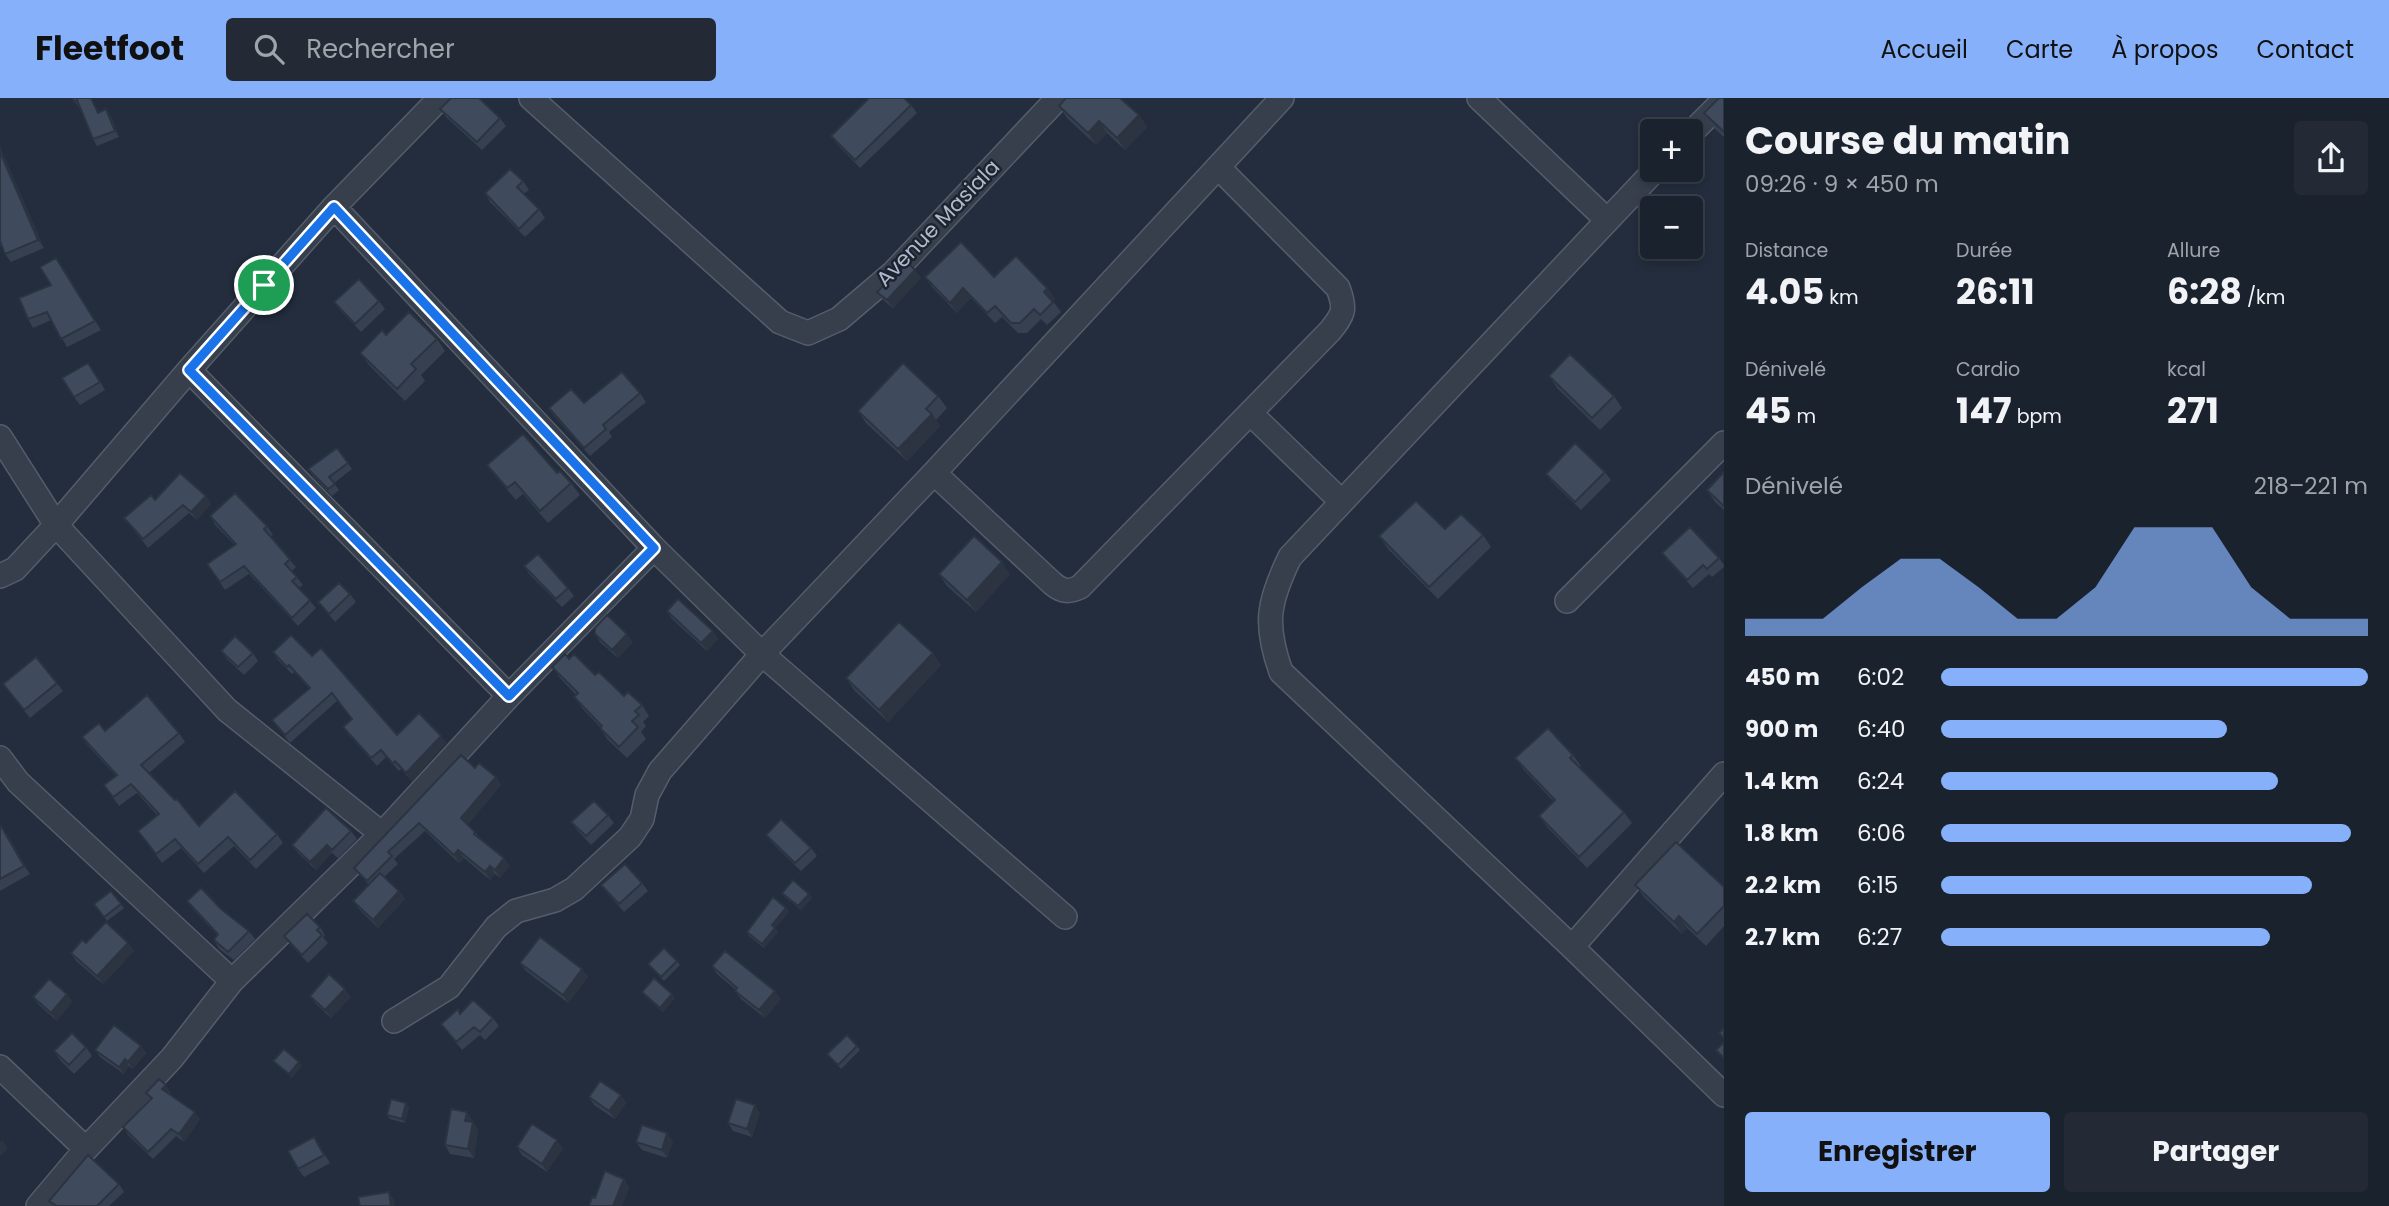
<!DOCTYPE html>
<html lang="fr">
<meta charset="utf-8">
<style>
body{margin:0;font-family:Poppins,sans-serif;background:#232a36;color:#f1f3f6;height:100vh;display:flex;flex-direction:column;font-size:26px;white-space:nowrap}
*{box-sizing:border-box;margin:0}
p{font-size:23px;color:#9fa4aa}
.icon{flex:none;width:38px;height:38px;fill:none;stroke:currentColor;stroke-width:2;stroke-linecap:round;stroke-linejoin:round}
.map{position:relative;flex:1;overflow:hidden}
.drawer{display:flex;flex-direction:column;background:#1a222e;width:665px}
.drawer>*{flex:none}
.tools{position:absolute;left:1640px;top:21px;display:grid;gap:14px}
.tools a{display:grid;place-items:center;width:63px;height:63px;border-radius:7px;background:#1a222e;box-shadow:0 4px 10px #0003,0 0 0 2px #383f4a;font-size:35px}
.pin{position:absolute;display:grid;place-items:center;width:60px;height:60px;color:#fff;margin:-30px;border:4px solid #fff;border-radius:50%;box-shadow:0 2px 7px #0007}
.round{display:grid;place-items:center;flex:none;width:74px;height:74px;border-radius:7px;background:#232a36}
.overview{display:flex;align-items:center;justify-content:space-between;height:119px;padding:0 21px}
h1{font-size:38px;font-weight:700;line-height:52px}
.stats{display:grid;grid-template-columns:repeat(3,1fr);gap:10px;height:119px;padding:7px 21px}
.stats div{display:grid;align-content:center}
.stats b{font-size:35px;font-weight:700}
.stats small{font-size:19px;font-weight:400}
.stats p{font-size:19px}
.chart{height:196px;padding:14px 21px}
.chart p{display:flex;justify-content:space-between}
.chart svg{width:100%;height:126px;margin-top:7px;fill:#86b0fa;opacity:.7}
.action{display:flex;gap:14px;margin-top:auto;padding:14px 21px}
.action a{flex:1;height:80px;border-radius:7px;background:#86b0fa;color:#111;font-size:28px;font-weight:700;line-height:80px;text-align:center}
.action a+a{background:#232a36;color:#f1f3f6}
ul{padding:0 21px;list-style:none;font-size:23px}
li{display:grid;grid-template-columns:112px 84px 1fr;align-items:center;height:52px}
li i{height:18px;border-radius:9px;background:#86b0fa}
header{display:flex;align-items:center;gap:42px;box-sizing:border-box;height:98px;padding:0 35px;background:#86b0fa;color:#111}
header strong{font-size:33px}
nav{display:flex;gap:38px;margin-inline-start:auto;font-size:24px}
.search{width:490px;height:63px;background:#232a36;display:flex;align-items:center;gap:18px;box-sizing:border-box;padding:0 24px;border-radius:7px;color:#9fa4aa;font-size:26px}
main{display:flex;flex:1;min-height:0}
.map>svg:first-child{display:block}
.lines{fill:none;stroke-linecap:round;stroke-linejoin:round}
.minor-casing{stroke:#555d6b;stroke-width:26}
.minor{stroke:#373f4d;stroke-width:23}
.wall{fill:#364050}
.shaded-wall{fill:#2c3441}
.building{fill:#3f4b5d;stroke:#2c3441;stroke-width:2}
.route-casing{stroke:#fff;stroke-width:14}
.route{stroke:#1a73e8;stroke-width:9}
.labels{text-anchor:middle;stroke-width:5;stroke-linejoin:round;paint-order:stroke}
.street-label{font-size:21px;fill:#b2bac9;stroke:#1c2432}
</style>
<header>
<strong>Fleetfoot</strong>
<div class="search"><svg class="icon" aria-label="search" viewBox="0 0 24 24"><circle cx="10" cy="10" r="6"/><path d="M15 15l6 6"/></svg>Rechercher</div>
<nav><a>Accueil</a><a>Carte</a><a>À propos</a><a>Contact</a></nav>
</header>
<main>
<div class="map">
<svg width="1724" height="1108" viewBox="0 0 1724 1108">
<rect width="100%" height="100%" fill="#232d3d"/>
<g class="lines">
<g class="minor-casing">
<path id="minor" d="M531,0l249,224 28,11 31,-14 54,-46 165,-175
M1479,0l127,121
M1690,36l34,-34
M1655,72l-365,387c-22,45 -26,67 -9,115l291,275 152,148
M334,109l320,341 108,106 303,263
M189,272l320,326
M1250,315l92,89
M0,339l56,88 171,185 155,124
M934,375l119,111c10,8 16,8 27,3l250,-256c14,-17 16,-22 8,-43l-120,-121
M0,478l15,-7 41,-44 133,-155 145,-163 106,-109
M1567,503l157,-158
M0,660l18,24 214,199
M1572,849l152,-173
M394,923l55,-34 47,-60 20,-16 39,-11 19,-11 56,-52 12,-18 5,-24 13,-24 102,-117 172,-181 348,-375
M0,969l86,82
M38,1108l48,-57 86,-91 60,-77 150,-147 127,-138 145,-148"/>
</g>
<use href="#minor" class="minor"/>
</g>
<path class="wall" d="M73,0l26,14 7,-3 5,7 8,21 -22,9 -4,-7 -13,-32 -1,1z
M1724,0v39l-9,-8 -11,-16z
M911,7l6,8 -57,55 -23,-24 -6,-8z
M1059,8l80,9 8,12 -22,23 -18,-17 -11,12 -29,-27z
M440,11l60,9 6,8 -24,24 -36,-33z
M0,49l44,101 -33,14 -6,-8 -3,-9 -2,1z
M523,83l6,9 -5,4 15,15 6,9 -20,19 -35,-35 -5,-9z
M62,168l39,64 -34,17 -16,-27 -18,8 -5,-9 23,-34z
M915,172l6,8 -28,30 -10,-8 -6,-8z
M925,179h69l53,11 8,11 -2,2 8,11 -14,13 -6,-6 -14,14h-9l-16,-16 -7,6 -24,-25 -14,15 -25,-26z
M379,203l6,8 -24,23 -21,-22 -6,-8z
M386,237l51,4 8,12 -24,24 4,6 -20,20 -36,-36 -9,-12z
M94,273l11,19 -25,15 -6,-8z
M1549,278l65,20 8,12 -22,22 -43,-42z
M640,295l6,9 -37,30 3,5 -22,19 -36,-40 -5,-8 35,-5z
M938,298l9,12 -11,12 4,6 -33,35 -41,-38 -8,-12z
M337,350l15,21 -18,14 5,7 -7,6 -20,-21 -4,-6z
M487,367l70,8 14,10 9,12 -32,28 -25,-29 -7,6 -20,-23z
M1605,374l6,8 -30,30 -29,-28 -6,-8z
M1724,374v38l-9,-8 -8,-12z
M206,398l5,8 -14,16 -8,-7 -41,35 -24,-30 31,-18z
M210,418l57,10 6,9 -3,2 26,30 -4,4 11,14 -4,3 17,20 -18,18 -49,-52 -24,16 -18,-26 28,-19 -20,-20z
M1445,431l38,6 8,12 -53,52 -50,-50 -9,-13z
M1662,455l57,5 5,7v2l-12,10 -3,-3 -16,14 -25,-27z
M524,468l44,22 6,8 -12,11 -33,-33z
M939,476h71l-34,38 -29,-26z
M350,496l6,8 -21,20 -17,-20z
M667,513l46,20 5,8 -11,12 -35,-32z
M595,536l38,8 -15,16 -18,-16z
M221,553l32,2 5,8 -14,14 -17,-16z
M273,554l39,4 85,79 44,1 5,7 -34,38 -11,-12 -2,2 -13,-14 -9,9 -28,-31 -6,-8 9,-8 -15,-18 -47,42 -18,-23 37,-31 -14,-17 -3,2 -14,-14z
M569,561l26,16 29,21 18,9 7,11 -6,6 3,4 -5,6 5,7 -19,19 -20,-19 -7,-11v-1l-18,-19 -8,-11 2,-2 -16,-17 -8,-11z
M941,567l-53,57 -34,-32 -8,-12z
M57,585l6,8 -33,27 -27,-34z
M105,633l74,2 6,9 -36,31 50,53 78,8 6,9 -27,26 -22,-23 -30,27 -23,-25 -19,15 -24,-32 19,-16 -20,-22 -18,13 -15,-21 12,-9 -28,-30 -6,-9z
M1573,657l8,11 -2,1 45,45 8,11 -45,45 -40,-41 -8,-11 15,-14 -31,-33 -8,-11z
M475,670l21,9 5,8 -33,39 7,8 6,7 29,27 -10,12 -5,-4 -5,6 -26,-22 -5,5 -34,-32 -31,28 4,5 -14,13 15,14 6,8 -27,29 -19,-19 -6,-8 16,-16 -9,-10 -6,-7z
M608,717l6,8 -23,22 -14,-15 -6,-8z
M0,729l7,7 23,40 -30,17z
M351,733l6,8 -19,19 -6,-5 -16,17 -18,-17 -6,-8z
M766,737l45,13 6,8 -16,15 -29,-28z
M642,785l6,8 -24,21 -17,-19 -6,-8z
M1635,787l89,2v39l-18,20 -19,-18 -5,6 -38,-37z
M111,793l13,17 -17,13 -13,-17z
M782,795l27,1 3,4 -11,12 -16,-13z
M187,803l34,8 28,22 6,8 -21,21 -15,-11 -5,-9 4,-4 -25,-27z
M786,810l3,4 -14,16 3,4 -14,16 -15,-12 -2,-4z
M320,829l5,8 -2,2 5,6 -20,20 -18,-19 -6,-8z
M86,845h42l6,8 -31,33 -27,-23 -5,-8z
M677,863l3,4 -16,16 -16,-17z
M520,865l62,6 6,8 -20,26 -42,-32z
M712,868l69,33 -16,19 -24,-19 -6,-8 1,-1 -19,-16z
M642,894l30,2 3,4 -12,14 -18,-16z
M67,896l5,8 -15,19 -18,-16 -6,-8z
M310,898l41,1 -20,21 -15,-14z
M458,911l2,4 33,5 6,8 -14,14 -5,-5 -18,15 -21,-26z
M141,948l5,7 -13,16 -4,-3 -5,8 -24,-17 -5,-7z
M857,948l3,4 -19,19 -14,-15z
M86,949l6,9 -18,18 -14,-14 -6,-9z
M171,994l-1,2 30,25 -16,23 -8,-6 -23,23 -25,-24 -5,-8 27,-27 -4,-7z
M621,997l5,8 -11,16 -21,-14 -5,-8z
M409,1009l-4,16 -15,-4 -3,-4z
M467,1014l11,18 -4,28 -24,-4 -5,-9z
M760,1015l-8,24 -19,-6 -5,-8z
M314,1039l16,26 -26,14 -6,-8z
M673,1043l-6,17 -25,-8 -6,-8z
M517,1049l46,1 -16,24 -25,-17z
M119,1086l5,8 -15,14h-56l-4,-5z"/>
<path class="shaded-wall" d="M106,11l5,7 8,21 -4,-6z
M1139,17l8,12 -22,23 -8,-12z
M1099,23l8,12 -11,12 -8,-12z
M0,49l44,101 -6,-8 -38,-88z
M915,172l6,8 -28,30 -6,-8z
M963,190l8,10 -14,15 -7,-10z
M1047,190l8,11 -4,4 -7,-11z
M932,316l8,12 -33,35 -9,-12z
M206,398l5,8 -14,16 -6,-8z
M1002,464l8,12 -34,38 -9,-12z
M713,533l5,8 -11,12 -6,-8z
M627,536l6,8 -15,16 -6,-8z
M933,555l8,12 -53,57 -9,-12z
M441,638l5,7 -34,38 -6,-8z
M496,679l5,8 -35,41 -5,-8z
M1,728l6,8 23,40 -6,-8z
M327,747l5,8 -16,17 -6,-8z
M458,752l6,8 -5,5 -5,-8z
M504,760l6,8 -10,12 -5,-8z
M490,768l5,8 -5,6 -5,-8z
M399,793l6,8 -27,29 -5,-8z
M809,796l3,4 -11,12 -3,-4z
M786,810l3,4 -14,16 3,4 -14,16 -2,-4 10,-19z
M1679,818l8,12 -5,6 -8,-12z
M128,845l6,8 -31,33 -6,-8z
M582,871l6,8 -20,26 -5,-8z
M345,891l6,8 -20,21 -6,-8z
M775,893l6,8 -16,19 -6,-8z
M67,896l5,8 -15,19 -6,-8z
M672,896l3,4 -12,14 -3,-4z
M141,948l5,7 -13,16 -5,-7z
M125,961l4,7 -5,8 -5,-7z
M299,964l3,4 -11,13 -2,-5z
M166,987l5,7 -3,5 -6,-8z
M621,997l5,8 -11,16 -6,-8z
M406,1005l3,4 -4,16 -3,-4z
M755,1007l5,8 -8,24 -5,-8z
M195,1014l5,7 -16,23 -5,-8z
M467,1014l5,8 -1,9 -6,-8z
M473,1024l5,8 -4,28 -6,-9z
M667,1035l6,8 -6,17 -5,-8z
M2,1042l6,8 -8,8v-14z
M557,1042l6,8 -16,24 -5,-8z
M624,1081l6,8 -8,19h-9z
M389,1094l5,8 1,6h-4z"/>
<path class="building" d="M73,0h18l7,15 8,-4 9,22 -22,8 -16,-39 -3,2z
M451,0h28l21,20 -23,24 -37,-33z
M869,0h35l7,7 -56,55 -24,-24z
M1066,0h54l19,17 -22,23 -18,-17 -11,12 -29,-27z
M1719,0h5v34l-20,-19z
M0,54l38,88 -33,14 -5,-13z
M510,71l13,12 -6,6 22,22 -20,20 -34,-36z
M961,144l33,35 22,-21 31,32 -3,4 9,10 -13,13 -6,-6 -14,14h-9l-16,-17 -8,7 -24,-25 -13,15 -25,-26z
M56,160l39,63 -34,18 -14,-27 -19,7 -9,-21 32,-13 -11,-18z
M908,165l7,7 -28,30 -10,-8z
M359,181l20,22 -24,23 -21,-22z
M409,214l28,27 -26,25 5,5 -19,20 -37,-36 22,-23 4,5z
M1570,256l44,42 -22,22 -43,-42z
M88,265l12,19 -26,15 -12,-19z
M903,265l35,33 -12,13 6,5 -34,35 -40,-38z
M622,274l18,21 -37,32 3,4 -22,19 -35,-40 22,-19 13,14z
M523,336l34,39 3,-2 11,12 -31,28 -25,-29 -8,6 -20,-23z
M1575,345l30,29 -30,30 -29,-28z
M337,350l11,15 -19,14 6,7 -7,5 -20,-20z
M1724,374v34l-17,-16z
M180,375l26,23 -15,16 -8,-7 -40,34 -19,-21 27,-23 4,5z
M235,395l32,33 -3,3 26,30 -5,5 12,13 -5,4 18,19 -18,18 -48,-52 -24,16 -13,-18 29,-20 -26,-28z
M1416,403l29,28 16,-15 22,21 -54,52 -50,-51z
M1690,429l29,31 -12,11 -4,-4 -16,15 -25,-27z
M974,438l28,26 -35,38 -28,-26z
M538,456l30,34 -12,11 -32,-33z
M339,485l11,11 -21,20 -11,-12z
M678,501l35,32 -12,12 -34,-32z
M607,517l20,19 -15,16 -17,-16v-6z
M899,524l34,31 -54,57 -33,-32z
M291,537l21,21 9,-8 76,87 22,-22 22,23 -35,37 -11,-12 -2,3 -12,-14 -10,8 -28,-31 9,-8 -20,-26 -47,42 -13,-15 38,-32 -21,-23 -2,2 -14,-15z
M235,538l18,17 -15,14 -17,-16z
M565,556l4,5 5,-5 21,21 4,-3 25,24 4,-4 14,13 -7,6 4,4 -7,6 6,6 -19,20 -19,-19 2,-2 -28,-29 4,-4 -26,-26z
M36,559l21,26 -33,27 -21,-26z
M147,597l32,38 -38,32 34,35 2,-1 22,27 36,-35 42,43 -27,26 -22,-23 -30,27 -23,-25 -19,15 -18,-23 21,-17 -28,-30 -18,13 -9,-12 13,-10 -35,-38 17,-14 6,8z
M1548,630l25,27 -3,3 54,54 -45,45 -40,-41 16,-16 -40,-42z
M461,657l14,13 4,-5 17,14 -35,41 14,14 -1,2 30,24 -9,12 -5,-4 -5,6 -27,-22 -4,5 -35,-32 -31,29 4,4 -25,25 -13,-13z
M594,703l14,14 -22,21 -15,-14z
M326,710l25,23 -19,19 -5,-5 -17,17 -18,-17z
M781,721l30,29 -16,15 -29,-28z
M1,728l23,40 -24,13v-52z
M1676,744l48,45v19l-27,28 -18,-18 -5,6 -39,-37z
M625,766l17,19 -23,21 -18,-19z
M380,775l19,18 -26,29 -20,-19z
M793,782l16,14 -11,12 -16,-13z
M201,790l20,21 28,22 -21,21 -14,-12 4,-6 -31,-33z
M111,793l10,13 -17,13 -10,-13z
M773,799l13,11 -14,17 3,3 -13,16 -15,-12z
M307,816l13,13 -3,3 5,5 -20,20 -18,-19z
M106,824l22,21 -31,33 -26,-23 11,-13 4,3z
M540,839l42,32 -19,26 -43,-32z
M664,850l13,13 -16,16 -13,-13z
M725,853l50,40 -16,19 -24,-19 2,-3 -25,-22z
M329,876l16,15 -20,21 -15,-14z
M654,880l18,16 -12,14 -18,-16z
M49,881l18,15 -16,19 -18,-16z
M473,902l20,18 -13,14 -6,-5 -18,15 -15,-18 17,-15 2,5z
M114,927l27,21 -13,16 -3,-3 -6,8 -24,-17z
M1724,930v10l-5,-5z
M72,935l14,14 -17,18 -15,-14z
M847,937l10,11 -19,19 -11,-11z
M1724,944v16l-8,-8z
M284,951l15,13 -10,12 -16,-13z
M159,981l7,6 -4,4 33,23 -16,22 -8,-5 -23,23 -25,-25 29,-29 -6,-5z
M600,983l21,14 -12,16 -20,-14z
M391,1001l15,4 -4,16 -15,-4z
M736,1001l19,6 -8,24 -19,-6z
M451,1011l16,3 -2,9 8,1 -5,27 -23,-4z
M532,1026l25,16 -15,24 -25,-17z
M642,1027l25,8 -5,17 -26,-8z
M314,1039l10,18 -26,14 -10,-18z
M88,1057l31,29 -22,22h-40l-8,-5z
M605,1073l19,8 -11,27h-24l3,-9 3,1z
M389,1094l2,14h-31l-2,-9z"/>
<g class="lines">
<g class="route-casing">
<path id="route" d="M334,109l320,341 -145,148 -320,-326z"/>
</g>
<use href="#route" class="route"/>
</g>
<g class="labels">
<g class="street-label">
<text transform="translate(938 125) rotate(-46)" y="7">Avenue Masiala</text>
</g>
</g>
</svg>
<div class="tools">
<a>+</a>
<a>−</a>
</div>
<div class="pin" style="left:264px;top:187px;background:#1e9e55"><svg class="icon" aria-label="arrive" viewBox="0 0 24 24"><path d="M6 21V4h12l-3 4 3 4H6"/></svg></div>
</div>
<section class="drawer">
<div class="overview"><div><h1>Course du matin</h1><p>09:26 · 9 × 450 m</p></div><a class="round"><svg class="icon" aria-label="share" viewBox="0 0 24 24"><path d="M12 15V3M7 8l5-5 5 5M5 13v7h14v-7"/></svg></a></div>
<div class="stats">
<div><p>Distance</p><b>4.05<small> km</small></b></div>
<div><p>Durée</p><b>26:11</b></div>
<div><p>Allure</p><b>6:28<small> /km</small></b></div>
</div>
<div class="stats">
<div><p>Dénivelé</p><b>45<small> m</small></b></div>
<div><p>Cardio</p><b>147<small> bpm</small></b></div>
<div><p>kcal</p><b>271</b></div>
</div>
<div class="chart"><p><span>Dénivelé</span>218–221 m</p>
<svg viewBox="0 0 160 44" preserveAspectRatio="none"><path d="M0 44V38L10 38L20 38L30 27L40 17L50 17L60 27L70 38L80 38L90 27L100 6L110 6L120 6L130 27L140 38L150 38L160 38V44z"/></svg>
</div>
<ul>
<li><b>450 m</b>6:02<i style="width:100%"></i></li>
<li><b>900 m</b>6:40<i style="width:67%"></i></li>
<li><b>1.4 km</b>6:24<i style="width:79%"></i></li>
<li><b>1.8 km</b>6:06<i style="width:96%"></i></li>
<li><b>2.2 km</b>6:15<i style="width:87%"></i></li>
<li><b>2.7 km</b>6:27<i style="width:77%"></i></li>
</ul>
<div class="action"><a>Enregistrer</a><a>Partager</a></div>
</section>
</main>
